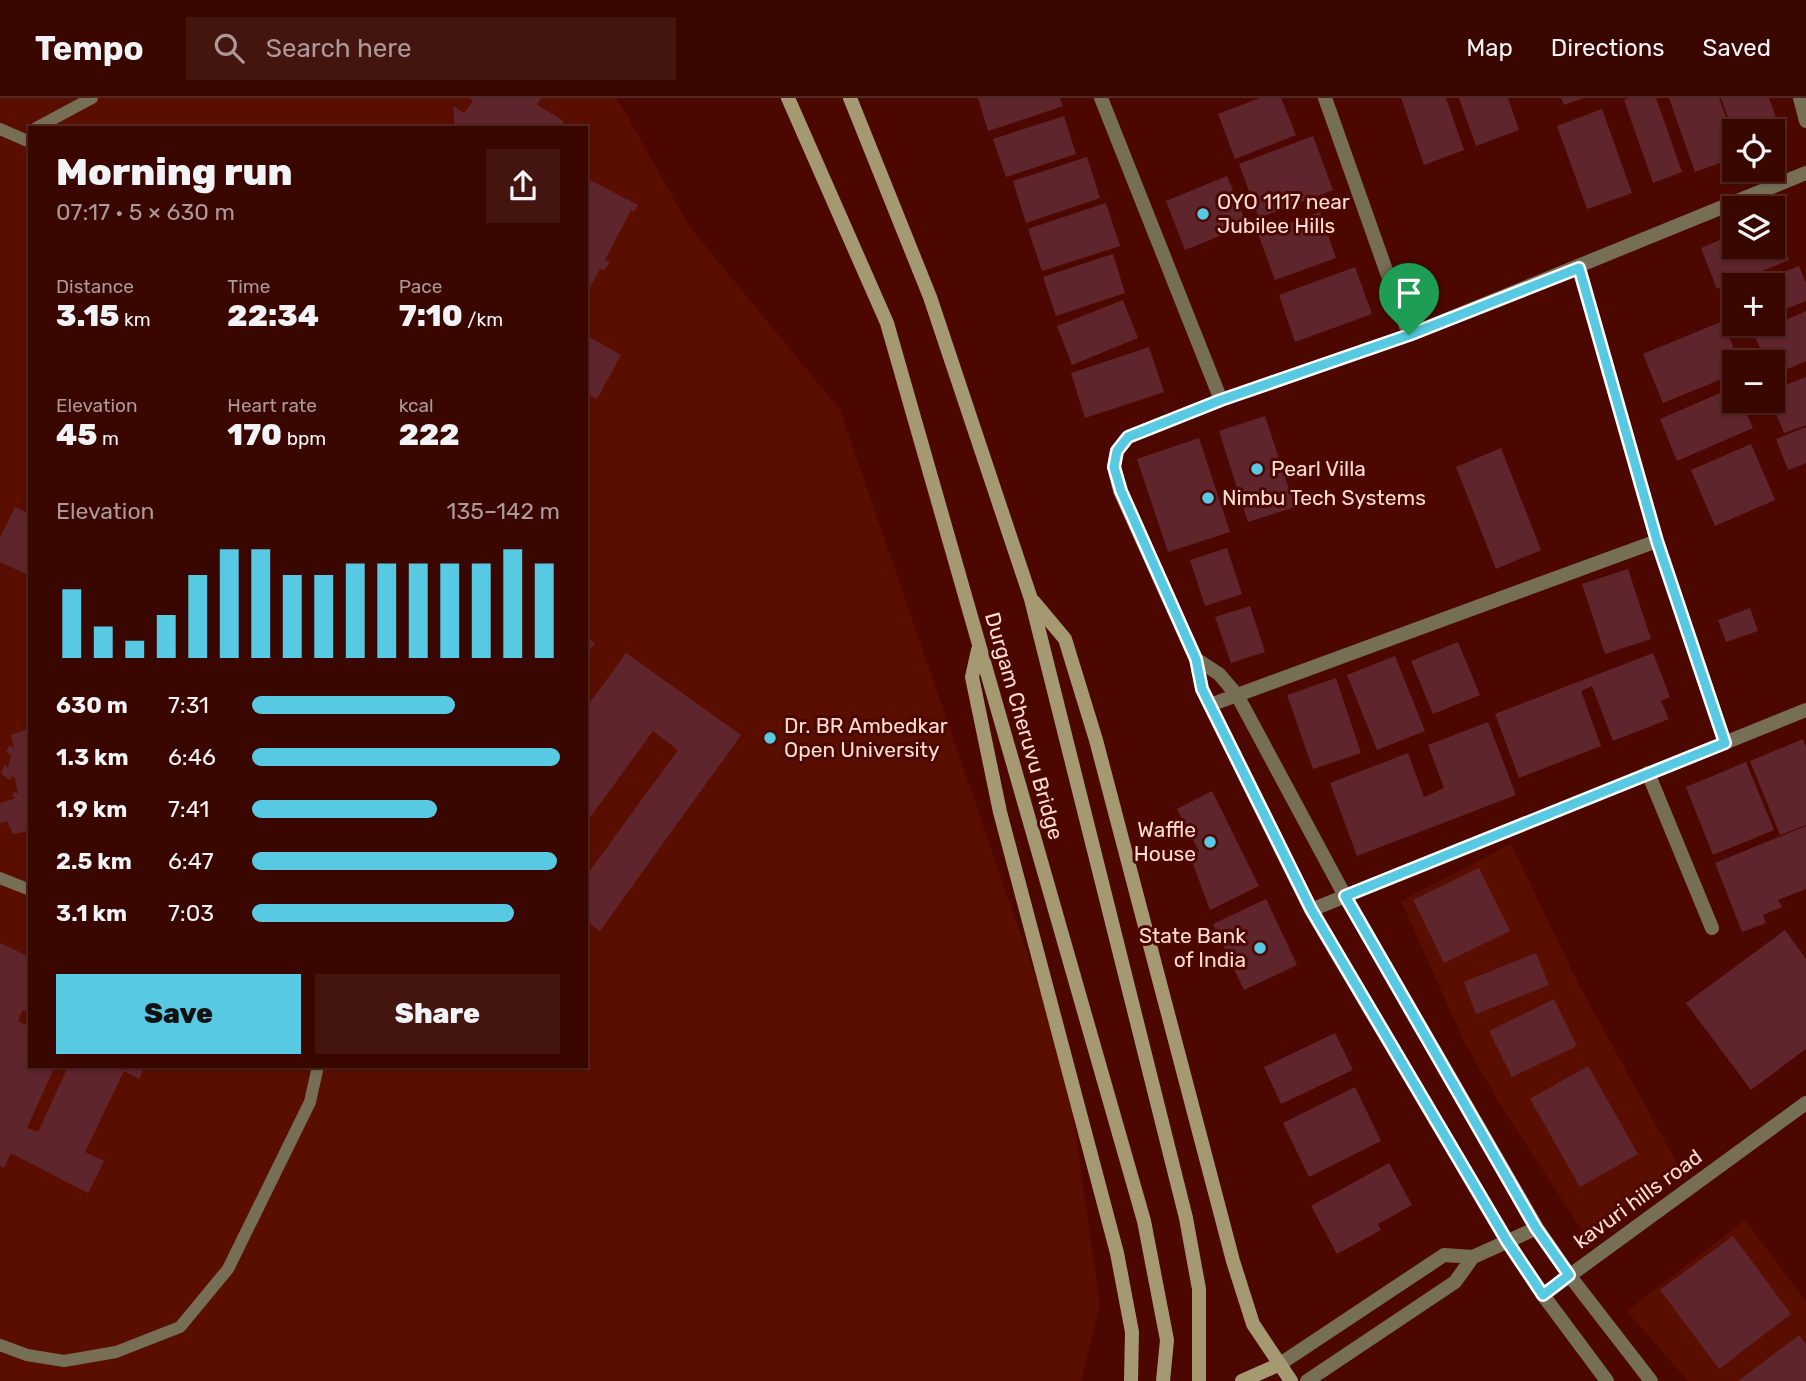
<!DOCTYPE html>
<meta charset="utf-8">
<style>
body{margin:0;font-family:Rubik,sans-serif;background:#44140f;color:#f1f3f6;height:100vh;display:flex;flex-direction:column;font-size:26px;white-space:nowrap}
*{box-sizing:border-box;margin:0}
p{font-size:23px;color:#ab9999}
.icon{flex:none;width:38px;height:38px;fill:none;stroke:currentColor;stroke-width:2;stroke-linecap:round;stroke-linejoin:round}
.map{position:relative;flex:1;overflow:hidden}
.side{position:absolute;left:28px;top:28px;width:560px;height:942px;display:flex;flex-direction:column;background:#390600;border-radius:0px;box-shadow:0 2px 5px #0004,0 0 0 2px #532722}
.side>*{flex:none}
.tools{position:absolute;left:1722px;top:21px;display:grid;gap:14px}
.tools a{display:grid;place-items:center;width:63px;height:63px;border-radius:0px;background:#390600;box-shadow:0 2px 5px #0004,0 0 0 2px #532722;font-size:35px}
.pin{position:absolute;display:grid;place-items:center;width:60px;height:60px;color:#fff;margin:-72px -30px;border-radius:50% 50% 50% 0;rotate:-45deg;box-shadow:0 0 7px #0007}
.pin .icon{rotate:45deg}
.round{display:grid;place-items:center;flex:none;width:74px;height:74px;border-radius:0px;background:#44140f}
.headline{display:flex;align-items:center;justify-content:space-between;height:119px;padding:0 28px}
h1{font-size:38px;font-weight:800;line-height:52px}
.stats{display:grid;grid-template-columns:repeat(3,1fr);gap:10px;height:119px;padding:7px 28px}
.stats div{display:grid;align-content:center}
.stats b{font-size:30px;font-weight:800}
.stats small{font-size:19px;font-weight:400}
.stats p{font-size:19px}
.chart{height:196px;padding:14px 28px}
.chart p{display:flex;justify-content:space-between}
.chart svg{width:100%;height:126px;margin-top:7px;stroke:#57c9e2;stroke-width:6}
.cta{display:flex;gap:14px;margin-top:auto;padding:14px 28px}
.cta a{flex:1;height:80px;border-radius:0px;background:#57c9e2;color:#111;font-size:28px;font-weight:800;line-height:80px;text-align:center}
.cta a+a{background:#44140f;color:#f1f3f6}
ul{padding:0 28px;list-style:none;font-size:23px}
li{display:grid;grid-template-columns:112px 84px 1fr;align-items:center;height:52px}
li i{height:18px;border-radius:9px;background:#57c9e2}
header{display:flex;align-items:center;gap:42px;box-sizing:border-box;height:98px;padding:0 35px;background:#390600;border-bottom:2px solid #532722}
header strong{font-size:33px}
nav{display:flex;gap:38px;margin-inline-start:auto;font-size:24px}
.search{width:490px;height:63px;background:#44140f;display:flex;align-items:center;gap:18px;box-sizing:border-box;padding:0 24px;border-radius:0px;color:#ab9999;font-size:26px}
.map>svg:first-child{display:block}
.built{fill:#5a0e00;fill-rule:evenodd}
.building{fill:#5f252d;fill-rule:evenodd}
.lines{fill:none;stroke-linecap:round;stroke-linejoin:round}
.service{stroke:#766f56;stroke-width:12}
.minor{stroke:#766f56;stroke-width:14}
.tertiary{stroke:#766f56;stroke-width:14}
.secondary{stroke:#a49970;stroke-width:14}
.route-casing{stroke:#fff;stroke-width:14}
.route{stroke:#57c9e2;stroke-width:9}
.poi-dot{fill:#57c9e2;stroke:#4c0800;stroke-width:2.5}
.labels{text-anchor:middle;stroke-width:6;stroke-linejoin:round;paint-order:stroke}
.poi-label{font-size:21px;fill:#ffdcd4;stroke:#4c0800;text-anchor:start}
.street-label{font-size:21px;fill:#ffdcd4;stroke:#4c0800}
</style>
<header>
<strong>Tempo</strong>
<div class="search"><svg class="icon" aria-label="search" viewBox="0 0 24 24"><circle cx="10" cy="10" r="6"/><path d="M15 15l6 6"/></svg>Search here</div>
<nav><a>Map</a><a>Directions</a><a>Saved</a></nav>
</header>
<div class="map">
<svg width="1806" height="1283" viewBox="0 0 1806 1283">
<rect width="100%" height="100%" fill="#4c0800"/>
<path class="built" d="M0,0h617l72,128 151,184 226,656 34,239 -19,76h-1081zM30,30h556v938h-556z
M1511,746l69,143 99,180 -95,66 -80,-122 -40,-70 -63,-140z
M1745,1122l61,82v79h-118l-61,-70z"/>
<path class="building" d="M470,0h71l-4,7 25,15 4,8h-111l-2,-22 11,7 9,-12z
M978,0h82l3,8 -75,25z
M1260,0h21l15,37 -61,24 -17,-45z
M1401,0h45l18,52 -40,15z
M1459,0h49l11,32 -43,16z
M1561,0h23l-20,7z
M1629,0h27l26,74 -29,11 -29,-83z
M1669,0h50l15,41v19l-39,14z
M1721,0h48l14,39 -10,4v-10h-40z
M1602,11l30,84 -45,16 -30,-83z
M1064,18l12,38 -70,23 -13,-38z
M1313,38l20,54 -74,28 -20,-54z
M1087,59l13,41 -74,25 -13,-42z
M1227,78l20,49 -62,25 -19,-49z
M586,80l52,27 -4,7 -3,-2 -26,50 5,2 -6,9 -4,-2 -14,26z
M1106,105l14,43 -78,25 -14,-42z
M1320,114l16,46 -61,22 -17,-46z
M1773,121l16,41 -72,29 -16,-41 33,-14v13h39z
M1113,156l12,39 -69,23 -13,-39z
M1799,168l7,17v18l-33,13v-29h-23z
M1355,169l17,47 -77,28 -16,-47z
M1734,193v29l-9,-25z
M1123,202l15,38 -66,27 -15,-39z
M1806,213v50l-33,14v-13h-7l-12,-28z
M1723,223l16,41h-5v12l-71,29 -20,-49z
M589,239l32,18 -24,44 -11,-5z
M1149,249l15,45 -79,26 -14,-45z
M1806,279v48l-22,8 -13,-32 2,-11z
M1734,289v14h7l12,27 -76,33 -17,-42z
M1265,318l30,91 -47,15 -29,-91z
M1806,329v36l-18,7 -12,-31z
M1199,340l31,94 -62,20 -31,-93z
M1751,346l24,56 -60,26 -24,-56z
M1501,350l40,102 -45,19 -40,-102z
M15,409l15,7v51l-4,9 -26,-12v-25z
M1227,450l15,46 -37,12 -15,-46z
M1628,471l23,70 -46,15 -23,-70z
M1250,508l15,46 -34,11 -16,-46z
M1750,510l8,23 -32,11 -8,-22z
M586,539l9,6 -9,12z
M1458,544l22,53 -47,19 -22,-53z
M626,555l115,82 -141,196 -14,-10v-45l92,-126 -25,-19 -67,92v-115z
M1653,555l17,44 -9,4 8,18 -56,22 -21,-55 -11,5 20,55 -82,32 -24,-64z
M1395,558l30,75 -48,19 -30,-75z
M1336,580l25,75 -48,16 -26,-74z
M1488,624l28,73 -159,61 -27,-73 78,-30 16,44 20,-9 -16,-43z
M30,630v103l-17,3 -6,-13 -7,2v-20l16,-5 -4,-2 2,-5 4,3 -3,-16 -3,-2 -2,4 -9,-6 4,-9 3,3 3,-13 -5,-3 4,-7 4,3 -3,-13z
M1803,641l3,8v78l-26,10 -30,-74z
M1746,664l28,68 -61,25 -27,-68z
M1212,693l47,95 -49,24 -20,-54 9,-5 -22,-42z
M1806,728v63l-28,11 4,7 -19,8 3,8 -24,9 -27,-69z
M1479,770l31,63 -66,32 -31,-63z
M1266,801l31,66 -53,25 -31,-66z
M1785,832l21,29v90l-55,41 -65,-87z
M0,845l30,14v56l-8,-3 -4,11 12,6v39h115l-6,13 -15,-8 -39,81 19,9 -16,32 -77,-40 -7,15 -4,-2zM55,968l11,5 -28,61 -11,-4z
M1536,855l13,32 -73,29 -12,-32z
M1554,901l23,47 -65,31 -23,-46z
M1335,935l18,37 -72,34 -17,-37z
M1588,968l50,88 -58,33 -50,-88z
M1355,989l26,54 -72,36 -26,-54z
M1389,1065l23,42 -34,19 3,6 -44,24 -26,-48z
M1733,1138l58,78 -72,55 -59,-79z
M1799,1237l7,9v37h-68z"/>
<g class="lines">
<path class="service" d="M36,30l56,-30
M0,31l30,13
M0,780l30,12
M0,1247l27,10 37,6 52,-9 64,-25 48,-58 82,-167 8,-36"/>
<path class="minor" d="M1101,0l120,302
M1325,0l84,237
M1800,0l6,23
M1579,170l78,273 68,202
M1196,561l23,15 18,21 108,201 192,332 32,47
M1210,607l447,-164
M1648,675l64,155
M1311,812l495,-200
M1543,1197l-36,-54 -196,-331 -109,-221 -6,-30 -76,-168 -6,-24 3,-16 11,-14 93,-37 188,-65 397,-162
M1280,1266l164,-109 29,2 64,-29
M1307,1283l148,-99 18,-25"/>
<path class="tertiary" d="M1569,1177l82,106
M1607,1283l-64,-86 263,-192"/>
<path class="secondary" d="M788,0l99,225 257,898 23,119 -4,41
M850,0l80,199 101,302 155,619 13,71v92
M1034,504l31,37 31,101 137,521 20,63 38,57
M978,552l-6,27 28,135 117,441 15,79 -1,49
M1242,1283l38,-17"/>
</g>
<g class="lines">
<g class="route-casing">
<path id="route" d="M1579,170l78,273 68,202 -380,153 191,332 33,47 -26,20 -36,-54 -196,-332 -109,-220 -6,-30 -75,-168 -7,-24 3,-16 11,-14 93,-37 188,-65z"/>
</g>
<use href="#route" class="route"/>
</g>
<g class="poi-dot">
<circle cx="1203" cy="116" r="7"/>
<circle cx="1257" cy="371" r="7"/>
<circle cx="1208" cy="400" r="7"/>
<circle cx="770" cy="640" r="7"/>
<circle cx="1210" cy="744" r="7"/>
<circle cx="1260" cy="850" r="7"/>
</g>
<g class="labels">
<g class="poi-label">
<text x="1217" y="111">OYO 1117 near<tspan x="1217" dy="24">Jubilee Hills</tspan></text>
<text x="1271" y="378">Pearl Villa</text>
<text x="1222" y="407">Nimbu Tech Systems</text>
<text x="784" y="635">Dr. BR Ambedkar<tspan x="784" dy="24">Open University</tspan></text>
<text x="1196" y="739" text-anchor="end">Waffle<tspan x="1196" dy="24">House</tspan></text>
<text x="1246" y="845" text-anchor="end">State Bank<tspan x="1246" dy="24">of India</tspan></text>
</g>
<g class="street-label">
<text transform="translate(1024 628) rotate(74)" y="7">Durgam Cheruvu Bridge</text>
<text transform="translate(1638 1101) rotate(-36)" y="7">kavuri hills road</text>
</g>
</g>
</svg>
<div class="tools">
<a><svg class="icon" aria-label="locate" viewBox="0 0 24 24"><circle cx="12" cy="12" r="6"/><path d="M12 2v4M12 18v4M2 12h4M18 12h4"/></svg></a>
<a><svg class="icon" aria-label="layers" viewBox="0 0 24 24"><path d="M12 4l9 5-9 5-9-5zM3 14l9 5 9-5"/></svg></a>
<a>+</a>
<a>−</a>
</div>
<div class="pin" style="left:1409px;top:237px;background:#1e9e55"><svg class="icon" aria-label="arrive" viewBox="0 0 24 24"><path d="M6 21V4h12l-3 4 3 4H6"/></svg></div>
<section class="side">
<div class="headline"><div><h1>Morning run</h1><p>07:17 · 5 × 630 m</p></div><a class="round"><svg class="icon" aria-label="share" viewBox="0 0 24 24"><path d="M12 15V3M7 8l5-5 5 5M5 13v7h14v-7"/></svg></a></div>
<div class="stats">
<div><p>Distance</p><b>3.15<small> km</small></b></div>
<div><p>Time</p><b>22:34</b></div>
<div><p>Pace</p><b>7:10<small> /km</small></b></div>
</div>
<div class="stats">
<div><p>Elevation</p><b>45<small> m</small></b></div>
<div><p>Heart rate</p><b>170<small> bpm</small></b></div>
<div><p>kcal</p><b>222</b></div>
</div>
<div class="chart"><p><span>Elevation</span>135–142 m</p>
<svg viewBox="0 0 160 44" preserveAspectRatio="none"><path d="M5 44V20M15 44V33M25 44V38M35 44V29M45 44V15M55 44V6M65 44V6M75 44V15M85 44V15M95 44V11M105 44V11M115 44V11M125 44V11M135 44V11M145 44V6M155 44V11"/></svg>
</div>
<ul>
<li><b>630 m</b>7:31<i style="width:66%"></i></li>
<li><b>1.3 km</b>6:46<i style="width:100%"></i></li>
<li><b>1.9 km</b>7:41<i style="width:60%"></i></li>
<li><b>2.5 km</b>6:47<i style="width:99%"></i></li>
<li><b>3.1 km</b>7:03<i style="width:85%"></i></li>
</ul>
<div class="cta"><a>Save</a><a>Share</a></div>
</section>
</div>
